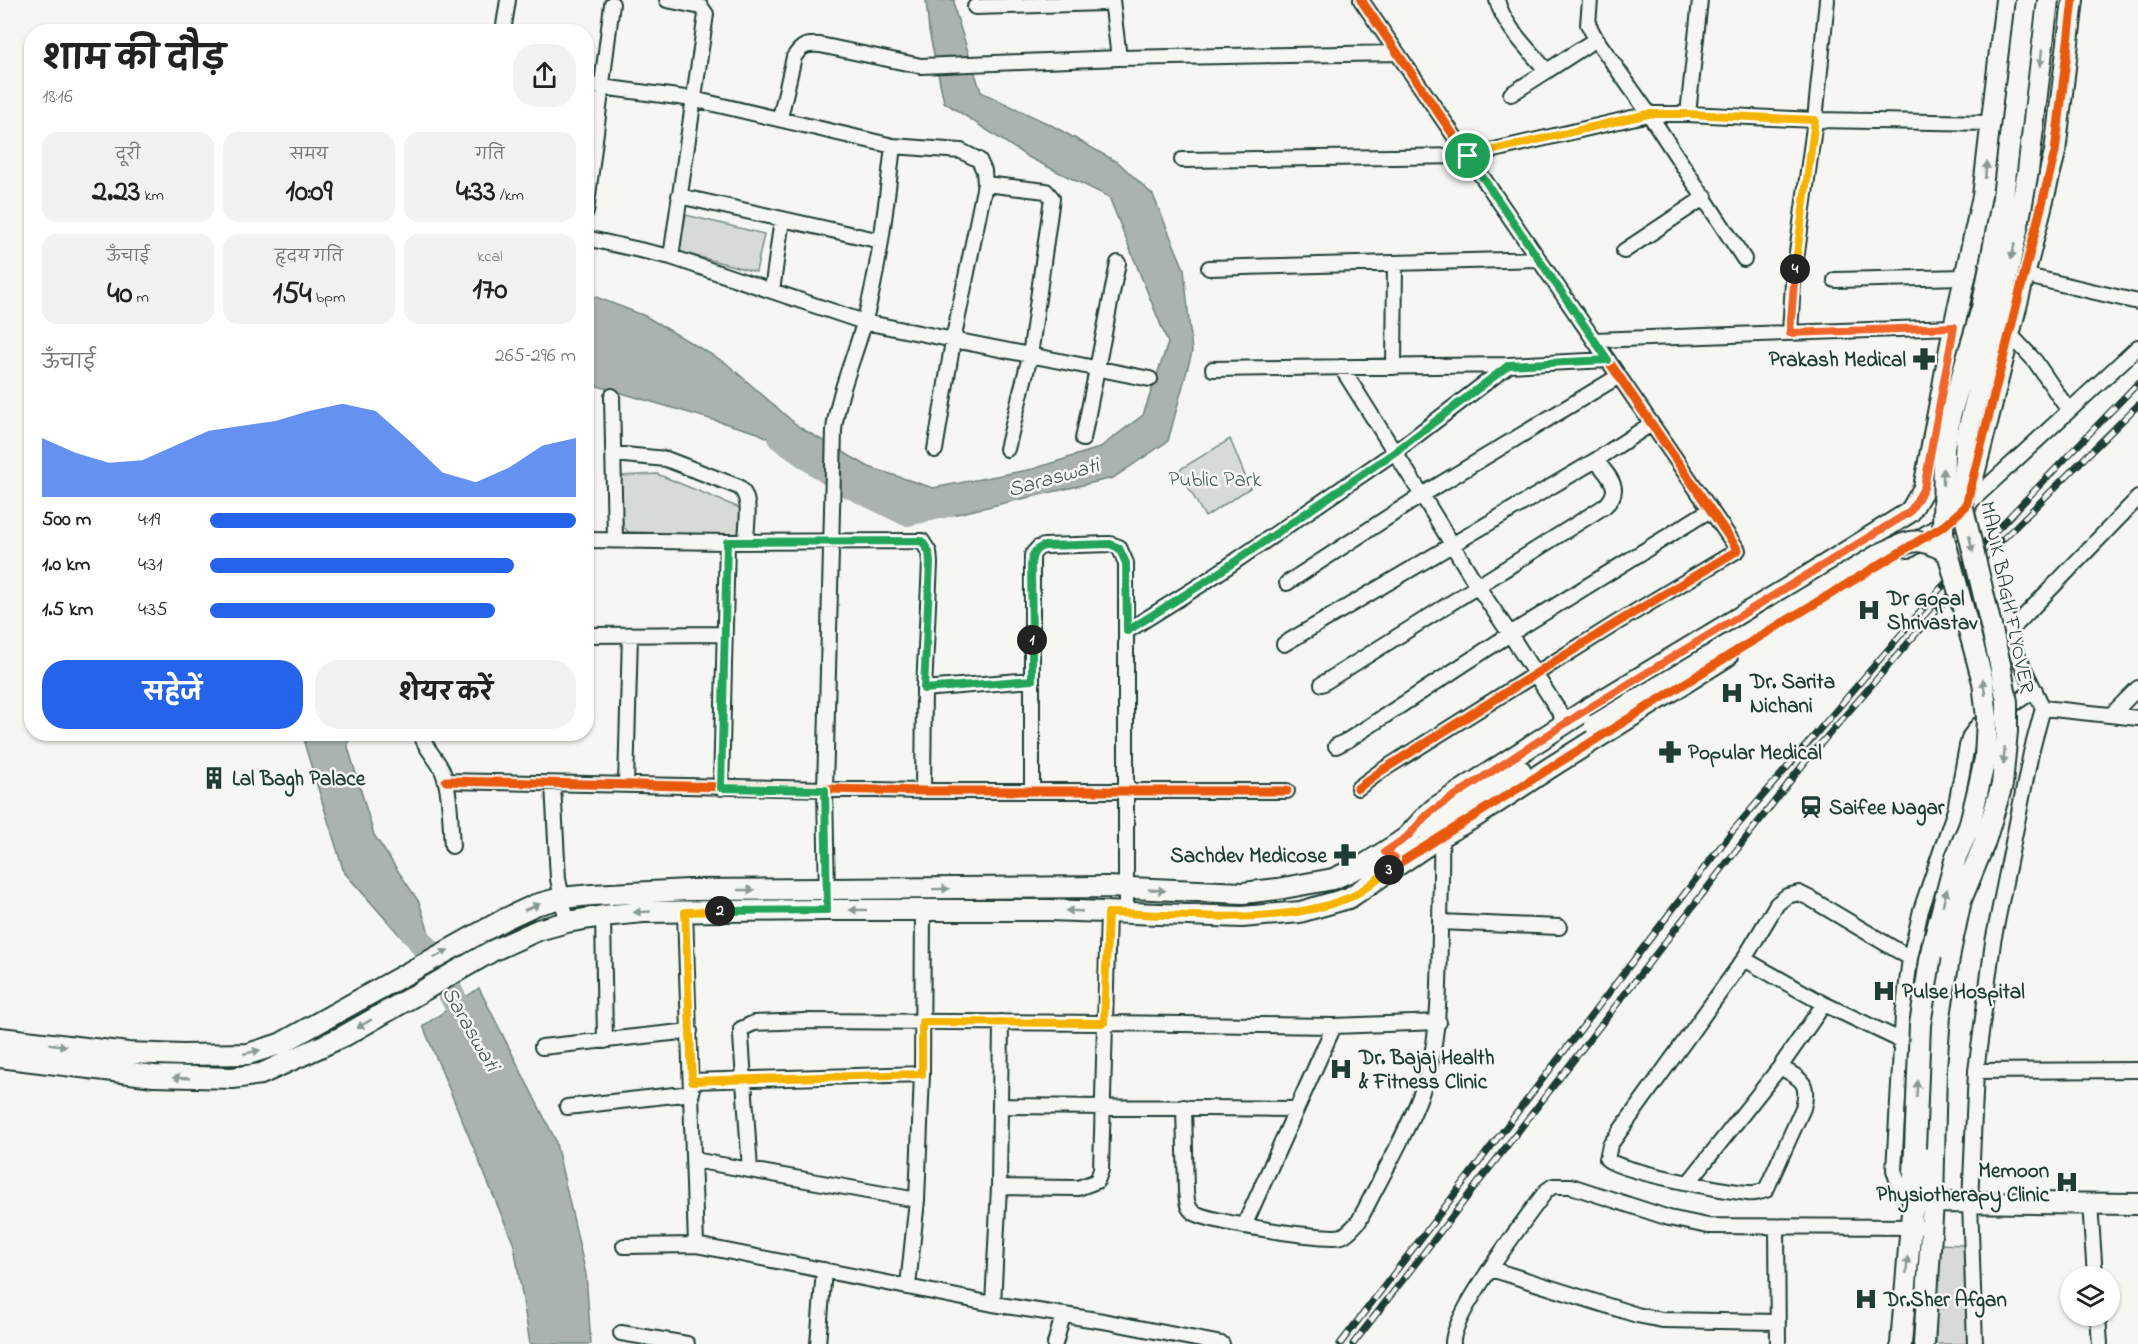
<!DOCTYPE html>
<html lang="hi">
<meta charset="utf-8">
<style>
body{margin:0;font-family:"Indie Flower","Playpen Sans Deva",sans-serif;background:#f2f2f2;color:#222;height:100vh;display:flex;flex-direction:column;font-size:22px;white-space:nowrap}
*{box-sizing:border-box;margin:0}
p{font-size:20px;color:#767676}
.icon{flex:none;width:33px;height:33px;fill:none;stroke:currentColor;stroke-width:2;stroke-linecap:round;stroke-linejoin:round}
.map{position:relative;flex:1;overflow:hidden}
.side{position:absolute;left:24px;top:24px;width:570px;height:717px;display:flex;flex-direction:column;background:#fff;border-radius:24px;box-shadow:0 2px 4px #0004}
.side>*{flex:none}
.buttons{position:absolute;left:2060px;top:1266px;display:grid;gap:12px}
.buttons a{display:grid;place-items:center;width:60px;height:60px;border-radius:50%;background:#fff;box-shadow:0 2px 4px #0004;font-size:30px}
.pin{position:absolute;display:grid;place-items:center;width:51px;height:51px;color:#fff;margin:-26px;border:3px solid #fff;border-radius:50%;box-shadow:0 2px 6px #0007}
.km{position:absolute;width:30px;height:30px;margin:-15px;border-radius:50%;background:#222;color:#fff;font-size:16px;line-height:30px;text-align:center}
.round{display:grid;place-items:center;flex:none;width:63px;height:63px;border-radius:24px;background:#f2f2f2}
.overview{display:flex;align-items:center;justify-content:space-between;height:102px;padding:0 18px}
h1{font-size:33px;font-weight:700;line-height:45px}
.figures{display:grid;grid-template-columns:repeat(3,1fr);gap:9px;height:102px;padding:6px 18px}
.figures div{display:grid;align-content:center;border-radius:15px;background:#f2f2f2;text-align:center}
.figures b{font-size:30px;font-weight:700}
.figures small{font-size:16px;font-weight:400}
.figures p{font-size:16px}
.chart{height:168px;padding:12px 18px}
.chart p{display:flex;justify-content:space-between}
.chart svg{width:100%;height:108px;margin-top:6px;fill:#2563eb;opacity:.7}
.action{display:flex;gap:12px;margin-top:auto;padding:12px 18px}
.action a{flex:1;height:69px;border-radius:24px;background:#2563eb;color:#fff;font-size:24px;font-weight:700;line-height:69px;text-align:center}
.action a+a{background:#f2f2f2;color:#222}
ul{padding:0 18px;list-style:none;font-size:20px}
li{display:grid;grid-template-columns:96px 72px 1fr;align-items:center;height:45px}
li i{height:15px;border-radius:8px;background:#2563eb}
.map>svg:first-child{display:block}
.green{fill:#d6dbd6;stroke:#7a8c85;stroke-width:1.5}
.water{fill:#aab3ae;stroke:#72847d;stroke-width:1.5}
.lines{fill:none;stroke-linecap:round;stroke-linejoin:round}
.river{stroke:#aab3ae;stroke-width:26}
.street-casing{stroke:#1f3d34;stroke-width:18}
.secondary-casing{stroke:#1f3d34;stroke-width:24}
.street{stroke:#f6f6f2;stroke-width:14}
.secondary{stroke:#f6f6f2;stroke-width:20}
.rail-casing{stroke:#1f3d34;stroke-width:7}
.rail{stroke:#f6f6f2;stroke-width:4.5;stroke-dasharray:14;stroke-linecap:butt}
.secondary-bridge-casing{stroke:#1f3d34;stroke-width:24;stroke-linecap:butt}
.secondary-bridge{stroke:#f6f6f2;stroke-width:20}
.cycleway-casing{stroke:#f6f6f2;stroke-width:13}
.cycleway{stroke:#e8590c;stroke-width:9}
.oneway{fill:#8a9a93}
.split-1-casing{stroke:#fff;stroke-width:12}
.split-2-casing{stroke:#fff;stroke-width:12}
.split-3-casing{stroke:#fff;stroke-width:12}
.split-4-casing{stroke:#fff;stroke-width:12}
.split-5-casing{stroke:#fff;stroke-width:12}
.split-1{stroke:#22a559;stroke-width:8}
.split-2{stroke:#22a559;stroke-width:8}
.split-3{stroke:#f5b400;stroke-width:8}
.split-4{stroke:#f0652b;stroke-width:8}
.split-5{stroke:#f5b400;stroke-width:8}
.labels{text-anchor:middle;stroke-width:5;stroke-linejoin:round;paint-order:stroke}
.poi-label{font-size:21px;font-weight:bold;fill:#1f3d34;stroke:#f6f6f2;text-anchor:start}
.park-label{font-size:21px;fill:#445d54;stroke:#f6f6f2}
.street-label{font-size:21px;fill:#1f3d34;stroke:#f6f6f2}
.water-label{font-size:22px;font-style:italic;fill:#425a52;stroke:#f6f6f2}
</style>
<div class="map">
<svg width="2138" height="1344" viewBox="0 0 2138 1344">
<rect width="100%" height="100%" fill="#f6f6f2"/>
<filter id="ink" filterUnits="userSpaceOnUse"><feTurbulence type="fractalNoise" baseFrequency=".0167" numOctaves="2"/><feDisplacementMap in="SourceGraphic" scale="12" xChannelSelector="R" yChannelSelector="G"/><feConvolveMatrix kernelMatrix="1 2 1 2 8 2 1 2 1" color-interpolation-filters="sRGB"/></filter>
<g filter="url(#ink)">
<path class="green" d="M686,215l78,19 -8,38 -79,-21z
M1230,439l20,49 -45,29 -26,-47z
M657,474l85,35 -1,26h-110l-9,-10 -1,-49z
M1936,1244l29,1 3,99h-32z"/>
<path class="water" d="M926,0h28l1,11 26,81 72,34 66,37 34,32 31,74 8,83 -24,89 -55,37 -182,42 -173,-87 -171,-50 -1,-90 59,23 81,47 73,64 70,40 64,21 100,-19 66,-21 44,-33 25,-72 -59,-146 -81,-40 -84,-55 -15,-71z
M305,734h44l-1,13 26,88 45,67 13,40 -19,8 -69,-78 -39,-126z
M479,988l76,151 31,135 5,70h-61l-16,-99 -91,-219z"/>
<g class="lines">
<path class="river" d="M781,438l59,42 67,33 40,-9
M403,917l28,39 42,79"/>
<g class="street-casing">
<path id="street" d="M667,0l34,7 5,7 -35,243
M1112,0l7,58
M1497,0c6,25 33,51 50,71l49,-32
M1590,0l-2,24 8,15 53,75 95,145
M975,7l128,-4 9,-2
M503,32l5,-32
M586,85l107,14 200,47 68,5 18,9 5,11 1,13 -32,157 -18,109
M1511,94l36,-23
M1688,114l12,-114
M780,118l14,-61c8,-12 13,-13 26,-12l101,21 198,-8 278,-5
M1182,160l286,-4 181,-42h39l127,6 176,3
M985,184l61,7 6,7 -22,158 -23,93
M679,196l202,45
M586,212l26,-208
M586,238l85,19 193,65 286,57
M1624,251l81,-54
M1209,268l329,-9
M2023,275l115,27
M1835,280l130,-3
M772,291l10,-72
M1790,333l3,-51 22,-162 12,-120
M2009,333l26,28 34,50
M1594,340l360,-13
M1341,367l81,128 56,92 32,47 57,90
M1394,367l1,-104
M1213,369l296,-4 99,-5
M612,396l3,144
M1083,439l35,-176
M614,454l52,5 73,28c14,12 7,37 7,55
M1966,506l172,-159
M586,540l141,2 195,-1 7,11 1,11 -6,126 -1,102
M1287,583l135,-88 197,-119
M2003,608l12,42 28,58 95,10
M1127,631l75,-47 193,-132 114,-87
M2010,631l128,-133
M586,635l139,-1
M1284,644l312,-184 55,-36
M1322,684l283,-178c19,-18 4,-28 -9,-46
M924,689l108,-9
M2112,714l26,-26
M421,734c4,15 15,23 21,36 9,21 8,53 10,76
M1336,746l12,-6 162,-106 200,-124
M446,781l477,10h364
M553,784l5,95 9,43
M626,785l4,-150
M721,788l6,-246
M1358,788l23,-17 237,-149 120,-72 -377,-550
M1032,791v-236l6,-7 6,-2 66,-2 9,3 7,16v350
M827,896l-2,-106 9,-360c4,-37 20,-71 30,-107 16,-57 22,-118 29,-177
M685,912l11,333
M603,916l2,125
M1440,922l119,5
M1744,959l80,45 78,37
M542,1047l148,-16
M1780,1067c21,12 30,15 23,41l-37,82c-6,2 -12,4 -18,3 -21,-2 -130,-22 -141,-34l3,-14 134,-186 33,-55 10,-8 12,-3 12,6 99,59
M1976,1071l162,-1
M692,1081l230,-7
M1001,1106l295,3
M567,1107l125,-14
M1184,1107l2,84c1,7 0,16 7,21 13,10 134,29 149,24 7,-3 12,-10 17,-15 21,-42 46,-84 62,-127 20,-54 18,-107 19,-163 0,-32 2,-63 1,-95
M694,1160l223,40
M750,1170l-9,-134v-7l13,-6 50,-2 300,2 230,3 105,-4
M1689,1182l91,-115 44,-63
M999,1187l79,1 19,-7 4,-11 7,-257
M1913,1200l-13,-11 -6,-19 9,-154 7,-58 11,-48 34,-100 12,-64 3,-10 8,-11 16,-8 41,-27
M2090,1203l5,73
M1244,1226l90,-200
M1777,1228l1,116
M624,1246l72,-1 297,59 110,17 119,23
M1491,1269l146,46 25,5 116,2
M908,1286l9,-86 5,-126 1,-164
M993,1304l6,-117 2,-165
M2098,1316l2,28
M621,1333l66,11
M818,1344l6,-74
M1055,1344l8,-29
M1453,1344c-3,-27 74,-127 93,-153l7,-5h18l98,32 39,8 210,1
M1975,1344l-5,-141 6,-132 17,-129 38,-189 12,-45"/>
</g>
<g class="secondary-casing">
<path id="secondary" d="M1909,547l36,-22 21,-19 89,-354 18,-152
M1427,830l94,-59
M0,1038l128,15 55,2 65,-1 32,-10 225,-125 30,-14 26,-7 31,-3 96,-5 419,-3 136,6 35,-4 55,-10 31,-14 33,-21 10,-7 20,-22 8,-7 151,-98 220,-133 104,-65 14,-24 30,-161 29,-131 23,-196
M0,1057l154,19 79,2 28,-4 83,-38 148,-85 46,-21 29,-8 36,-6 40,-4 184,-2h222l193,7 58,-5 49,-14 92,-62 34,-19 76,-50 176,-111
M1913,1200l20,2 205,2
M1901,1344l12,-144 2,-52
M1924,1344l9,-142 3,-134 4,-52 10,-64"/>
</g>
<use href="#street" class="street"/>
<use href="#secondary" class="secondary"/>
<g class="rail-casing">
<path id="rail" d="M1340,1344l391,-511 208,-243 199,-207
M1353,1344l452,-582 135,-156 54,-58 144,-143"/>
</g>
<use href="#rail" class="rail"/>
<g class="secondary-bridge-casing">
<path id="secondary-bridge" d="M1595,725l285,-171c31,-13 36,-20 67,-2
M1950,952l11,-52 23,-56 18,-59 5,-54v-29l-7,-38 -38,-160 4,-66 33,-127 18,-81 11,-59 20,-171
M1915,1148l5,-123 12,-77 24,-91 13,-30 8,-33 8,-35 2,-41 -4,-36 -40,-148 1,-87 6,-31 32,-108 21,-111 23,-197"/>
</g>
<use href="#secondary-bridge" class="secondary-bridge"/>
<g class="cycleway-casing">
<path id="cycleway" d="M446,781l477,10h364
M1358,788l23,-17 237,-149 120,-72 -377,-550
M1393,867l348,-219 204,-123 21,-19 89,-354 18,-152"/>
</g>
<use href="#cycleway" class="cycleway"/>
</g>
<defs><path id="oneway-solid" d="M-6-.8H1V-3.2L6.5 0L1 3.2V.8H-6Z" transform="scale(1.5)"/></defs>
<g class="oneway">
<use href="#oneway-solid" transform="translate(2041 58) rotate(97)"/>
<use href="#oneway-solid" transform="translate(1986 170) rotate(-83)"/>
<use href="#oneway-solid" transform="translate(2013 251) rotate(103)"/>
<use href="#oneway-solid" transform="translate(1943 477) rotate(-90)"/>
<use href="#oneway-solid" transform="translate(1971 544) rotate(77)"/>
<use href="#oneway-solid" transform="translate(1984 687) rotate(-98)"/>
<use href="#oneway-solid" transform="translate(2004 756) rotate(95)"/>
<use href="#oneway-solid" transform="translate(941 889) rotate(-1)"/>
<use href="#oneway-solid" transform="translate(746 890)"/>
<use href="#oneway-solid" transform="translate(1157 890) rotate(4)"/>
<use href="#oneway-solid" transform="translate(1945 897) rotate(-75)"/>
<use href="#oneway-solid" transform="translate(532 907) rotate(-22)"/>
<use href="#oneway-solid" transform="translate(858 910) rotate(180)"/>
<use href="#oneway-solid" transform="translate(1074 911) rotate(-177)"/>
<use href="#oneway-solid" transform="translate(642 912) rotate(177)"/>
<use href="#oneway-solid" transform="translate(441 954) rotate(-29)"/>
<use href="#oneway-solid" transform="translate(364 1024) rotate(149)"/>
<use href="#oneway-solid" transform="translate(58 1045) rotate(7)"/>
<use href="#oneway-solid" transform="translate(252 1052) rotate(-13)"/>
<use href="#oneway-solid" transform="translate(181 1078) rotate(-177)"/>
<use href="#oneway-solid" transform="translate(1917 1089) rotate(-87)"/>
<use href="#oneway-solid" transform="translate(1907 1265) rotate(-86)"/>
</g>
</g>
<g class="lines" filter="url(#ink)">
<g class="split-1-casing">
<path id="split-1" d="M1032,640l-1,-75c1,-10 3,-16 13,-19l66,-2 9,4 7,15 1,68 75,-47 193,-132 114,-87 99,-5 -140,-204"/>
</g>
<g class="split-2-casing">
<path id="split-2" d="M720,911l107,-1 -2,-120 -104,-2 6,-246 195,-1 7,11 1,11 -6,126 108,-9v-40"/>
</g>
<g class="split-3-casing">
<path id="split-3" d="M720,911l-35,1 7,169 230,-7v-52l182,1 4,-110c75,1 170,14 240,-15 14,-5 28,-19 41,-28"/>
</g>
<g class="split-4-casing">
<path id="split-4" d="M1389,870l4,-3 2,-9 -10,-6 22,-15 20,-22 9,-7 150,-98 324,-198 14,-24 30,-161 -164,6 5,-64"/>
</g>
<g class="split-5-casing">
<path id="split-5" d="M1468,156l180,-42h40l127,6 -20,149"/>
</g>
<use href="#split-1" class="split-1"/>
<use href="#split-2" class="split-2"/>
<use href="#split-3" class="split-3"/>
<use href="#split-4" class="split-4"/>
<use href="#split-5" class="split-5"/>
</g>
<defs>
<g id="pharmacy-bare" transform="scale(1.8)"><path d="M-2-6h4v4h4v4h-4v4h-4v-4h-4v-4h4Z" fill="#1f3d34" stroke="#f6f6f2" stroke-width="2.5" paint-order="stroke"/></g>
<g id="hospital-bare" transform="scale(1.8)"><path d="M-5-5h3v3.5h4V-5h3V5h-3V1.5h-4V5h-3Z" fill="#1f3d34" stroke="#f6f6f2" stroke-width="2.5" paint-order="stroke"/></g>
<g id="building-bare" transform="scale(1.8)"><path d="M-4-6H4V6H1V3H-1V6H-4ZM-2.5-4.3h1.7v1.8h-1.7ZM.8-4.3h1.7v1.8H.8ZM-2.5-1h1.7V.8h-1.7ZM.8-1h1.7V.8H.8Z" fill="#1f3d34" stroke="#f6f6f2" stroke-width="2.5" paint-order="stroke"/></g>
<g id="station-bare" transform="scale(1.8)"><path d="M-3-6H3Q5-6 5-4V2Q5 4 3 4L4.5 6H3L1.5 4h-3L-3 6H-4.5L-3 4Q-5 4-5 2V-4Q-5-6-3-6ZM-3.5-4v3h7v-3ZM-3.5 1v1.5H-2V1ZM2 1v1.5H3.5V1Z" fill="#1f3d34" stroke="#f6f6f2" stroke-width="2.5" paint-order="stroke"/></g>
</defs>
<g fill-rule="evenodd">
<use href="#pharmacy-bare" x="1924" y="359"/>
<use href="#hospital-bare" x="1869" y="610"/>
<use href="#hospital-bare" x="1732" y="693"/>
<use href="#pharmacy-bare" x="1670" y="752"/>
<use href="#building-bare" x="214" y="778"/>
<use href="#station-bare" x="1811" y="807"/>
<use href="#pharmacy-bare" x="1345" y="855"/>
<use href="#hospital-bare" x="1884" y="991"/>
<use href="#hospital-bare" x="1341" y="1069"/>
<use href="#hospital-bare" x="2067" y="1182"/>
<use href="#hospital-bare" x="1866" y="1299"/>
</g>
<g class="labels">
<g class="poi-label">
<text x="1906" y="366" text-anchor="end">Prakash Medical</text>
<text x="1887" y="605">Dr Gopal<tspan x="1887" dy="24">Shrivastav</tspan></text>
<text x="1750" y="688">Dr. Sarita<tspan x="1750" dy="24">Nichani</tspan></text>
<text x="1688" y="759">Popular Medical</text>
<text x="232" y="785">Lal Bagh Palace</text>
<text x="1829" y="814">Saifee Nagar</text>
<text x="1327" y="862" text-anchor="end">Sachdev Medicose</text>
<text x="1902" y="998">Pulse Hospital</text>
<text x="1359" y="1064">Dr. Bajaj Health<tspan x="1359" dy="24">&amp; Fitness Clinic</tspan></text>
<text x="2049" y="1177" text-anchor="end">Memoon<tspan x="2049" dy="24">Physiotherapy Clinic</tspan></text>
<text x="1884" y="1306">Dr.Sher Afgan</text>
</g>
<g class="park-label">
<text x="1215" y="486">Public Park</text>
</g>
<g class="street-label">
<text transform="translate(2008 597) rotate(78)" y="7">MANIK BAGH FLYOVER</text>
</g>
<g class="water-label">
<text transform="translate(1053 476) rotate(-16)" y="8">Saraswati</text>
<text transform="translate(472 1028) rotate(60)" y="8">Saraswati</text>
</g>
</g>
</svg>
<div class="buttons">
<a><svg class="icon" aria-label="layers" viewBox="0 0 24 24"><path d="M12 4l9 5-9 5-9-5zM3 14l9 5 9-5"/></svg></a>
</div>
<div class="pin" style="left:1468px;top:156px;background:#1e9e55"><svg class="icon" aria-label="arrive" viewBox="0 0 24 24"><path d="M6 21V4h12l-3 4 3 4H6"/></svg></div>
<b class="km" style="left:1032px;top:640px">1</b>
<b class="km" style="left:720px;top:911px">2</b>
<b class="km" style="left:1389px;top:870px">3</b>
<b class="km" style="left:1795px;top:269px">4</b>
<section class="side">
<div class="overview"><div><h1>शाम की दौड़</h1><p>18:16</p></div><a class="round"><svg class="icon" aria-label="share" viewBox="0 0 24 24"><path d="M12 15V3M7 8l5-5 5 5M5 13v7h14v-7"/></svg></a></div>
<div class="figures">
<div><p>दूरी</p><b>2.23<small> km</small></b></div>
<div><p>समय</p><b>10:09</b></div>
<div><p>गति</p><b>4:33<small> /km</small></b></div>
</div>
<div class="figures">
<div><p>ऊँचाई</p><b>40<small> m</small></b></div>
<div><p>हृदय गति</p><b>154<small> bpm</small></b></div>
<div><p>kcal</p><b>170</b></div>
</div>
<div class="chart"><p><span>ऊँचाई</span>265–296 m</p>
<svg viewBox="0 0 160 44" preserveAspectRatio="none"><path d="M0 44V20L10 26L20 30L30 29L40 23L50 17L60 15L70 13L80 9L90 6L100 9L110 21L120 34L130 38L140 32L150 23L160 20V44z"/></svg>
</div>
<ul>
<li><b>500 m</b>4:19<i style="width:100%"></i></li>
<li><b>1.0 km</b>4:31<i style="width:83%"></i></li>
<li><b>1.5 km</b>4:35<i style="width:78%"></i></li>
</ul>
<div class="action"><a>सहेजें</a><a>शेयर करें</a></div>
</section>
</div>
